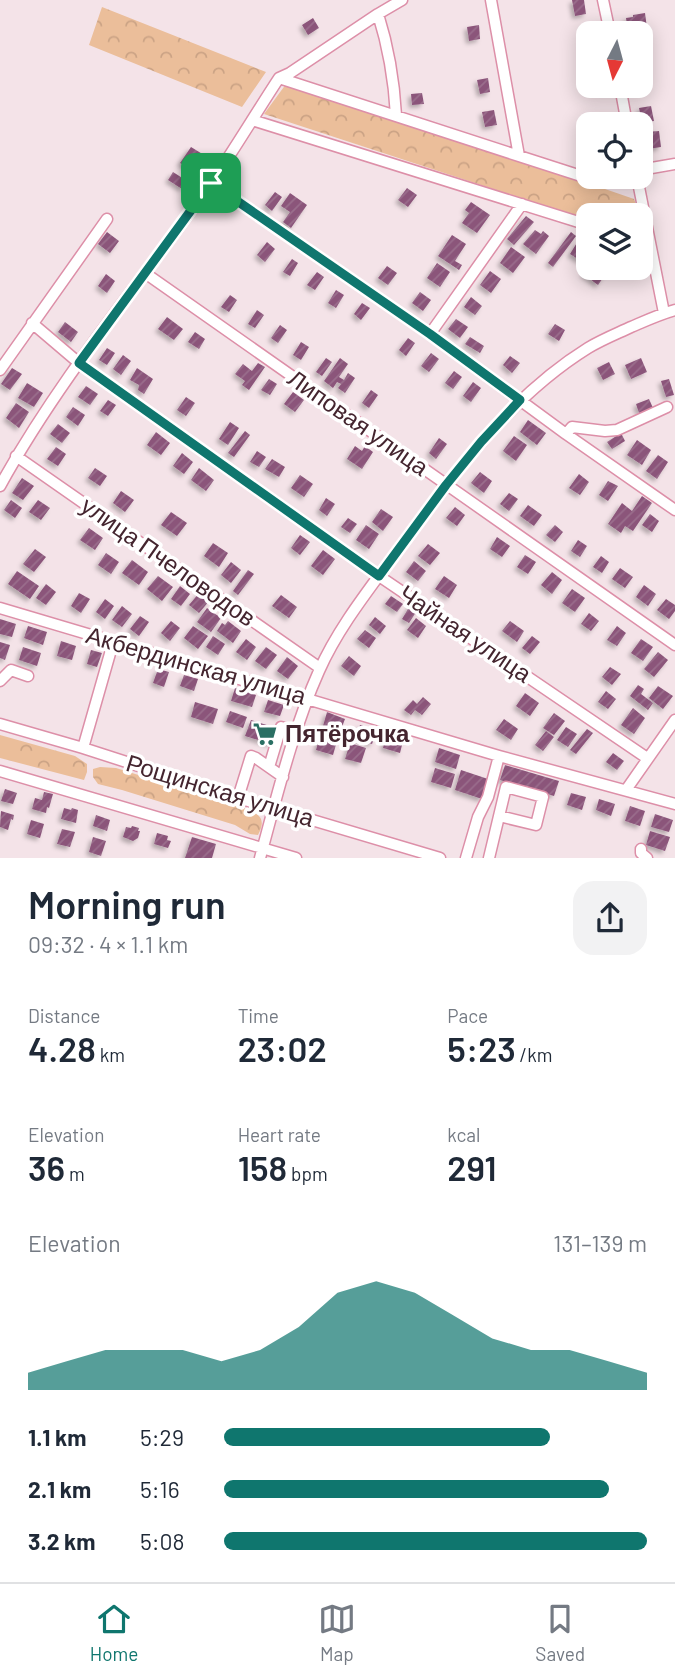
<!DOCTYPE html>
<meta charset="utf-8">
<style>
body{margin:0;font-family:Barlow,sans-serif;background:#f2f2f3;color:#1f2937;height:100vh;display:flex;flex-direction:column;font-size:26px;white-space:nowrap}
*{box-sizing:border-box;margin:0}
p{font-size:23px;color:#747a83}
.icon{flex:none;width:38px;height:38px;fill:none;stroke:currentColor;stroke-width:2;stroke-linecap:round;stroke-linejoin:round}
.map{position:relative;height:858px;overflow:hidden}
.sheet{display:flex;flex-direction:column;background:#fff;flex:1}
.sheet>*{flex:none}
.needle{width:46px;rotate:186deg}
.controls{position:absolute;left:576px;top:21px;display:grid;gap:14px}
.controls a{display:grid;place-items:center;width:77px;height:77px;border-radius:14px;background:#fff;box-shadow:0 4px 18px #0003;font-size:35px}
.pin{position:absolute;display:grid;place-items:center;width:60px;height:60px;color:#fff;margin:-30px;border-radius:14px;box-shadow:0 4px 10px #0006}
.round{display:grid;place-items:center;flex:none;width:74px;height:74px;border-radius:21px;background:#f2f2f3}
.headline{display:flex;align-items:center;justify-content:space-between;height:119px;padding:0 28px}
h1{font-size:38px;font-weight:600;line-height:52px}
.figures{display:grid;grid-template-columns:repeat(3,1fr);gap:10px;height:119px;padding:7px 28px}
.figures div{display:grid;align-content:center}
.figures b{font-size:35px;font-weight:600}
.figures small{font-size:19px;font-weight:400}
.figures p{font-size:19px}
.chart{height:196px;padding:14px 28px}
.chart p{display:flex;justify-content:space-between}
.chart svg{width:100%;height:126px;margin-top:7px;fill:#0f766e;opacity:.7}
ul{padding:0 28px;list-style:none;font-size:23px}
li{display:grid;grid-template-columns:112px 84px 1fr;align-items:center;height:52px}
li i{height:18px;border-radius:9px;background:#0f766e}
.tab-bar{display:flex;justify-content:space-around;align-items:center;height:98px;border-top:2px solid #e0e1e3;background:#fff;font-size:19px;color:#747a83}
.tab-bar a{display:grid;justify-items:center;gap:4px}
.tab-bar .on{color:#0f766e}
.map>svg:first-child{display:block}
.forest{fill:url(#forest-crowns)}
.building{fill:url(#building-hatch);filter:url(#shadow)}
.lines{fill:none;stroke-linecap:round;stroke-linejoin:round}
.minor-casing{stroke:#dd8fa8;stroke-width:13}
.minor{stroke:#fff;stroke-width:10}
.route-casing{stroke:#fff;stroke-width:14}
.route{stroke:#0f766e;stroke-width:9}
.labels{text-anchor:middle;stroke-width:7;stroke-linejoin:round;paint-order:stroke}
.street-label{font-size:24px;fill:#44252f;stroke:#fff}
.poi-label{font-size:24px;font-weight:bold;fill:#44252f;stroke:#fff;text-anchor:start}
</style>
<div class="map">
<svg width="675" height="858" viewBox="0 0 675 858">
<defs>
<pattern id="forest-crowns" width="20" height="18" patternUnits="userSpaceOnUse" patternTransform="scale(1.75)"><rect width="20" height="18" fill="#ebbe9a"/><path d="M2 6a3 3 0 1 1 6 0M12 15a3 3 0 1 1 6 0" fill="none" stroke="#cba385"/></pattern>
<pattern id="building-hatch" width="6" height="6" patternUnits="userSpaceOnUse" patternTransform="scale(1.75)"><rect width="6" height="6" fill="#8b547a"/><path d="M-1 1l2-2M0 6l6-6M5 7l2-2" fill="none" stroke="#9a6e8c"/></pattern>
<filter id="shadow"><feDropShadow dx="-3" dy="3" stdDeviation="2" flood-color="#0004"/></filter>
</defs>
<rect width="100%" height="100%" fill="#f4e3e8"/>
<path class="forest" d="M102,7l164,65 -24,35 -153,-62z
M289,80l345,119 2,5v11h-48v5l-324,-106z
M0,735l75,21 12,8v8l-3,8 -84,-22z
M100,767l16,1 128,40c15,6 23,10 14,27l-8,-1 -15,-9 -113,-35 -24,-6 -5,-7v-8z"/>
<path class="building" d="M572,0h12l2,14 -11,2z
M645,13l3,23 -8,1v-4h-21l-1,-6 9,-2 -1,-7 7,-1v-2z
M313,18l6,10 -11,7 -6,-10z
M479,25l1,14 -11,2 -2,-14z
M488,78l2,14 -10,2 -3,-14z
M422,93l2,11 -12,1 -1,-11z
M651,106l3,15 -12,2 -3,-15z
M494,110l3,15 -12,2 -3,-15z
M659,131l2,16 -13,2 -2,-17z
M191,147l13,8 -11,16 -13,-8z
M173,172l14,9 -5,8 -14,-9z
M407,188l10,7 -9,12 -10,-7z
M275,192l7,5 -10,14 -7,-6z
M290,193l17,12 -16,23 -8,-6 7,-10 -9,-6z
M471,202l19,13 -13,18 -15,-10 7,-10 -4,-3z
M526,216l8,6 -20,23 -7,-6z
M535,230l6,4 2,-3 6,5 -13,18 -13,-10z
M107,232l12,9 -9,12 -12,-9z
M571,232l5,4 -23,31 -5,-4z
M452,235l14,9 -11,17 7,4 -3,5 -21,-14z
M578,241l10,7v3l-7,10 -11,-7z
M267,242l8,7 -10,13 -8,-7z
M511,247l14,10 -12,16 -13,-10z
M292,259l6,4 -8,13 -7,-4z
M437,263l13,9 -10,15 -13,-9z
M387,266l10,7 -9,12 -10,-7z
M588,268h22l-12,17 -15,-11z
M490,271l11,8 -10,14 -11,-8z
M317,272l7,5 -9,13 -8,-5z
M106,274l9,7 -8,12 -9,-7z
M336,290l8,5 -8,13 -8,-5z
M420,292l11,8 -8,11 -11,-8z
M230,295l7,5 -8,12 -8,-5z
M471,297l11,9 -7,9 -11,-8z
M362,303l8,5 -9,12 -7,-6z
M257,310l7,5 -9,13 -7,-4z
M167,317l16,12 -9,11 -16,-11z
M456,319l12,8 -8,11 -12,-9z
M65,322l13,10 -7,10 -13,-10z
M555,324l10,6 -6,11 -11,-7z
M280,325l7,5 -9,13 -7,-5z
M195,332l10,7 -6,10 -11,-7z
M470,337l14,9 -4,7 -15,-9z
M408,338l7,5 -9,13 -7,-6z
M301,342l8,5 -8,13 -8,-5z
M107,348l8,5 -8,12 -8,-5z
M431,353l8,6 -10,13 -8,-6z
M123,355l8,6 -10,14 -8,-6z
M510,356l10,7 -8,10 -9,-8z
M326,358l6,4 -10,14 -6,-4z
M340,358l8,6 -9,13 5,3 4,-7 7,5 -10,15 -7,-5 3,-4 -4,-2 -4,6 -9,-7z
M641,358l6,14 -16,7 -6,-14z
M609,362l6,12 -12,6 -6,-12z
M258,363l7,4 -16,23 -7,-5 3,-4 -10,-7 8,-10 9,7z
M12,368l10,6 -12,16 -9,-6z
M137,368l16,11 -9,15 -6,-4 1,-5 -9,-5z
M454,371l8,6 -9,12 -8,-6z
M269,379l8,5 -7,11 -9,-5z
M669,379l5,16 -8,2 -5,-16z
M473,382l8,6 -10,14 -8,-6z
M27,383l16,10 -9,14 -16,-9z
M86,386l12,8 -8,11 -12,-8z
M371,390l7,5 -9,13 -7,-5z
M293,392l11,8 -9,12 -11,-8z
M186,397l9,6 -9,13 -9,-6z
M649,399l4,9 -14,5 -3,-9z
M108,400l8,5 -8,11 -8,-5z
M16,403l13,9 -10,16 -13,-10z
M73,407l12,8 -7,11 -12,-9z
M528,420l18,13 -9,12 -17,-13z
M230,422l9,6 -11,17 -9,-6z
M58,424l12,9 -8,10 -12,-9z
M245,431l5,4 -16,22 -6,-4z
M156,432l14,11 -9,12 -14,-10z
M621,433l4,8 -13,8 -5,-7z
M514,436l13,9 -11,16 -13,-10z
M439,438l8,6 -11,15 -7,-6z
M637,440l14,10 -9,15 -15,-10z
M355,446l7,5 3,-5 8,6 -11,17 -15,-10z
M56,447l10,7 -8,12 -11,-7z
M257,451l9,6 -7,10 -9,-5z
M182,453l11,9 -9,12 -11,-8z
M658,455l10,7 -11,17 -11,-8z
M272,459l13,8 -6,10 -14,-8z
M95,468l12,8 -7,10 -12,-8z
M199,468l15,12 -8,11 -15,-11z
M480,472l12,9 -8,12 -13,-10z
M579,474l10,8 -9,13 -11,-7z
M300,475l13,9 -9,13 -13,-9z
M22,478l12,8 -11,14 -11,-7z
M608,481l10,5 -10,15 -9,-6z
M121,491l13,9 -9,12 -12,-9z
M509,493l9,6 -9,12 -9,-7z
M642,496l10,7 -19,28 -8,-5 -4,7 -13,-9 14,-21 10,8z
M326,498l9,6 -8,12 -8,-6z
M11,500l11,8 -7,10 -11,-8z
M38,500l12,8 -9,12 -12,-8z
M528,505l14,10 -8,11 -14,-10z
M455,507l10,8 -8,11 -11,-8z
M381,509l12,8 -10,14 -11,-9z
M171,512l16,11 -10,13 -16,-11z
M650,514l9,7 -7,11 -10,-7z
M348,518l9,6 -7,9 -9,-6z
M366,525l13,9 -10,15 -13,-9z
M555,525l8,7 -8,10 -9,-7z
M89,528l14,10 -8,12 -15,-10z
M300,535l10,7 -10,13 -9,-7z
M497,537l13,9 -8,11 -12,-8z
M578,540l9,6 -7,11 -9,-6z
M213,543l15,10 -9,14 -15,-11z
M428,544l12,9 -10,12 -12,-9z
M35,549l11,8 -12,15 -11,-8z
M323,550l12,9 -12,16 -12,-9z
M106,553l13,9 -8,12 -13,-9z
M525,555l11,7 -8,12 -11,-7z
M601,556l8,6 -7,11 -9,-6z
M132,560l16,12 -9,13 -17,-12z
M414,561l12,10 -8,10 -12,-9z
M231,562l10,8 -10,13 -10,-8z
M620,568l13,9 -8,11 -13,-9z
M248,570l6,4 -16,21 -5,-4z
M17,571l22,15 -9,13 -22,-15z
M552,572l10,8 -10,14 -11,-9z
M158,576l15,11 -11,14 -15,-12z
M444,576l13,9 -8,13 -14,-9z
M46,584l10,8 -10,13 -10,-7z
M644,585l12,9 -8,12 -12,-9z
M180,586l10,8 -9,12 -10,-7z
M572,589l13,9 -10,14 -13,-9z
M200,592l10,8 -11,13 -10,-8z
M79,593l11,6 -9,14 -10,-7z
M281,595l16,12 -8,11 -17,-12z
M391,596l12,8 -6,8 -12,-8z
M105,599l9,7 -9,13 -9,-7z
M666,599l9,6v6l-6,8 -12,-9z
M411,604l7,5 -9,14 -7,-4z
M122,606l10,8 -10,13 -10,-7z
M207,608l14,10 -10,14 -14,-10z
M589,613l10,8 -8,10 -10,-7z
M140,616l9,6 -10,14 -9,-7z
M375,617l11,9 -6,8 -11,-9z
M416,618l10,8 -8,12 -11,-8z
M0,619l16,5 -4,13 -12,-3z
M171,621l9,7 -10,13 -9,-8z
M228,621l13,10 -8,12 -16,-12 5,-8 3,2z
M510,621l14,10 -7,11 -15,-11z
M28,626l19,6 -4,13 -19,-7z
M193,626l15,10 -10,13 -14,-11z
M617,626l9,7 -9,13 -10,-6z
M365,630l11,8 -7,10 -12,-9z
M213,636l12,8 -7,11 -12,-8z
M532,636l8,6 -10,12 -8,-6z
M246,639l10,8 -9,13 -11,-8z
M641,639l12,8 -10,14 -12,-8z
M61,641l15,5 -4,14 -15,-4z
M0,642l10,3 -5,15 -5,-2z
M23,647l18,6 -4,13 -18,-6z
M266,647l11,8 -11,14 -11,-8z
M91,650l11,3 -5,14 -10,-3z
M658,652l10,8 -14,17 -10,-8z
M349,656l12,10 -7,10 -13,-10z
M287,657l11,9 -10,13 -11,-8z
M610,667l11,7 -9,11 -10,-8z
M158,669l11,3 -5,15 -11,-4z
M184,675l14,4 -4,12 -14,-5z
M638,685l6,4 -3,5 12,9 -5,7 -18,-14z
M658,686l15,10 -10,13 -14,-11z
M235,688l21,7 -4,12 -21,-6z
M606,691l10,8 -8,10 -10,-7z
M525,693l14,10 -9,13 -14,-10z
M423,697l8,7 -9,11 -7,-5 -4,5 -7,-5 9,-10 4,4z
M268,700l16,5 -4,11 -16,-4z
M195,702l23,7 -5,15 -22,-7z
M633,708l12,10 -11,16 -13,-9z
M230,711l17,6 -4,11 -17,-6z
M327,712l18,7 -5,13 -17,-6z
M554,713l11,8 -11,14 -11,-7z
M504,719l14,10 -7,11 -15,-10z
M251,720l25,8 -5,16 -26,-8z
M360,725l17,5 -5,14 -17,-5z
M566,727l11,7 -9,13 -11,-7z
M587,729l6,4 -17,21 -6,-4z
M546,731l8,6 -11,14 -8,-6z
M320,736l17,5 -4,14 -17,-5z
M386,736l17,5 -3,12 -17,-5z
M350,743l16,5 -5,15 -16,-4z
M439,748l21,7 -4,14 -21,-7z
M613,753l11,8 -7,9 -11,-8z
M505,765l54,16 -5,15 -54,-16z
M435,768l20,6 -4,14 -20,-6z
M461,770l27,9 -6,20 -27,-9z
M5,789l12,4 -4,11 -12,-3z
M44,792l9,2 -4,14 -2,-1 -1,6 -14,-4 3,-11 7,2z
M571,793l15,4 -4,13 -15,-5z
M599,799l16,5 -4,12 -15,-6z
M630,806l15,5 -5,15 -15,-5z
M64,808l7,2 1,-2 6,2 -2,13 -15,-4z
M1,811l13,4 -1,5 -2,-1 -3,11 -8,-3z
M655,814l18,6 -4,12 -18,-5z
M96,815l14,5 -3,11 -14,-5z
M31,820l13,4 -4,14 -13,-4z
M132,826l7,2 -1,3h2l-2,7 -5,3 -10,-4 3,-10 5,1z
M62,829l13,3 -5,15 -13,-3z
M650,831l20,6 -5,14 -19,-6z
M157,833l11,3 -1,4 4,1 -3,7 -14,-4z
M93,837l13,4 -5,15 -12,-4z
M192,837l24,7 -4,14h-27z"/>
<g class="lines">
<g class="minor-casing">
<path id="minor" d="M491,0l28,156
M603,0l7,33
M378,14c11,35 16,65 18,101
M279,78l240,78 59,19 10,1
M620,86l7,38
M252,120l336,105
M640,170l35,-6
M637,177l27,136
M211,183l219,151 136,100 109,76
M145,273l530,372
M32,323l47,40 300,213 268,182
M430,334l92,-130
M0,370l107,-151
M566,434l6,-7 33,4 12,-1 50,-23
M16,456l304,212
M0,486c59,-107 139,-202 210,-301 24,-35 46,-72 69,-107l11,-5 88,-59 24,-14
M0,608l499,148 176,48
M0,681l11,-11 17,6
M0,724l83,24 155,50 202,60
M83,748l30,-105
M269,767l12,-40 16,4
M0,771l296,87
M626,790l49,-70
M238,798l13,-42 5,2 27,19
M641,849v4l6,5
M260,858c17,-62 33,-129 59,-187 20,-45 52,-84 81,-124 54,-73 109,-150 188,-199 13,-8 28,-14 43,-21 14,-6 29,-13 44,-17
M466,858l12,-41 10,-20 11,-41
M489,858l17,-71 37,10 -7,28 -37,-9"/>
</g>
<use href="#minor" class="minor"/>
</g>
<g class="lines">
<g class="route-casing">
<path id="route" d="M211,183l219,151 90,66 -39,42 -35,43 -67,91 -300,-213z"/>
</g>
<use href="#route" class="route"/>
</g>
<defs>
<g id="supermarket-bare" transform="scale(1.89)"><path d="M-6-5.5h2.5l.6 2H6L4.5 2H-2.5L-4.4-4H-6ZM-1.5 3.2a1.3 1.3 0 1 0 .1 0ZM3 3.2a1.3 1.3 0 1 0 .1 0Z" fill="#2a6f63" stroke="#fff" stroke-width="2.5" paint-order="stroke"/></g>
</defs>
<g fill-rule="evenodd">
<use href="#supermarket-bare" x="265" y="734"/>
</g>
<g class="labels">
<g class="street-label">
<text transform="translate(358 423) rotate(35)" y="8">Липовая улица</text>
<text transform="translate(168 562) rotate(35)" y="8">улица Пчеловодов</text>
<text transform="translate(465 634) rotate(34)" y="8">Чайная улица</text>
<text transform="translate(196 666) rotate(16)" y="8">Акбердинская улица</text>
<text transform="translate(220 791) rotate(17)" y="8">Рощинская улица</text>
</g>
<g class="poi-label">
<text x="285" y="742">Пятёрочка</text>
</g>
</g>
</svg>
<div class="controls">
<a><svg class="needle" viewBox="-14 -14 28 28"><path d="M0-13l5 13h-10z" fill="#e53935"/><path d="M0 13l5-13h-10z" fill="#747a83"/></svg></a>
<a><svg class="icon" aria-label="locate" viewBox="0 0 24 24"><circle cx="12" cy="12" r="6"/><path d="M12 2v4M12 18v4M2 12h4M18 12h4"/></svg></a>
<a><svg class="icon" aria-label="layers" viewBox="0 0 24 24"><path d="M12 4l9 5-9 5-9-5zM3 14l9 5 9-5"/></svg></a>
</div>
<div class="pin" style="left:211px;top:183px;background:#1e9e55"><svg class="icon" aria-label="arrive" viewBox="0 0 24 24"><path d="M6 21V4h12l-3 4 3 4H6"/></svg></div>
</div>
<section class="sheet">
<div class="headline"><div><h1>Morning run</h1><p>09:32 · 4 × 1.1 km</p></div><a class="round"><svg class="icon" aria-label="share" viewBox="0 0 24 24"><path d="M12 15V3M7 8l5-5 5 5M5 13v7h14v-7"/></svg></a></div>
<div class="figures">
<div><p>Distance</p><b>4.28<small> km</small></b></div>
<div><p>Time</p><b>23:02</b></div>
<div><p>Pace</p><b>5:23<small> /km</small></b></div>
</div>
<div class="figures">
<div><p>Elevation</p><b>36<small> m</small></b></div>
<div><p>Heart rate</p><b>158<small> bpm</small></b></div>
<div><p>kcal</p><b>291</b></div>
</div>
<div class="chart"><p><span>Elevation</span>131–139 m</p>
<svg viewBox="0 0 160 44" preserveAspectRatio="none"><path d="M0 44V38L10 34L20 30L30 30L40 30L50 34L60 30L70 22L80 10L90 6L100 10L110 18L120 26L130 30L140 30L150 34L160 38V44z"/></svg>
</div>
<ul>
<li><b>1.1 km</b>5:29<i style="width:77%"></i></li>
<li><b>2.1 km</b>5:16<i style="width:91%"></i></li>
<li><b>3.2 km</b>5:08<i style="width:100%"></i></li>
</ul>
</section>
<nav class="tab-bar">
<a class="on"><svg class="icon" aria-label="home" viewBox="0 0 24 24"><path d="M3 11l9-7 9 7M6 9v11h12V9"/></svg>Home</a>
<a><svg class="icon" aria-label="map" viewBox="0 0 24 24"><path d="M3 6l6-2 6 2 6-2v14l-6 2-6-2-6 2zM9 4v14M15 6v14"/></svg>Map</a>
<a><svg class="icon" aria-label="saved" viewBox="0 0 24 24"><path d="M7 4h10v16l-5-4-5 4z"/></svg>Saved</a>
</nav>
